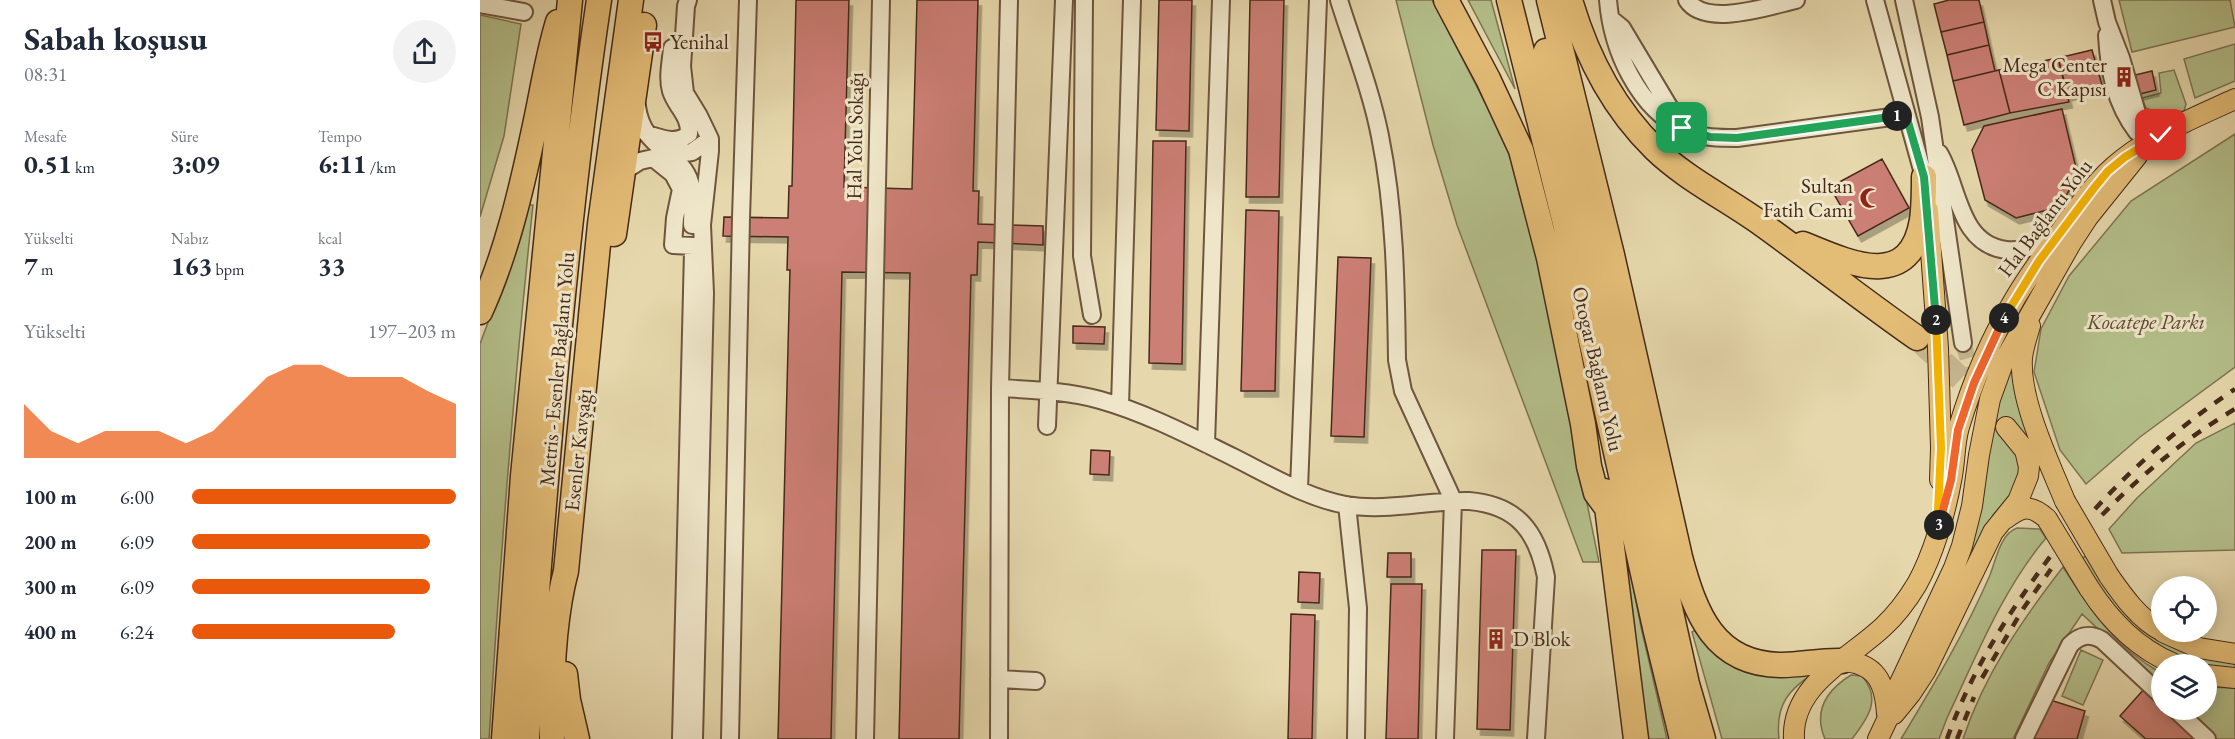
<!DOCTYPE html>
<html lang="tr">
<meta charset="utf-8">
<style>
body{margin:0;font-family:"EB Garamond",serif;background:#f2f2f3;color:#1f2937;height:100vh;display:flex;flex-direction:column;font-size:22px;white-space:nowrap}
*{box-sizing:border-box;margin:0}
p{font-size:20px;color:#747a83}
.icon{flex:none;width:33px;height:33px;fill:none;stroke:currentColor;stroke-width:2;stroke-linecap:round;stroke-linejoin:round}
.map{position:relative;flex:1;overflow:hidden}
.sheet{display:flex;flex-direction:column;background:#fff;width:480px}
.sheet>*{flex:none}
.buttons{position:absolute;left:1671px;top:576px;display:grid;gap:12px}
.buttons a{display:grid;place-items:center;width:66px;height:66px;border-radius:50%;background:#fff;box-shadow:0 3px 15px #0003;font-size:30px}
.pin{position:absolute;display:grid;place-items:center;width:51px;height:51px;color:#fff;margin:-26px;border-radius:12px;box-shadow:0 3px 9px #0006}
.km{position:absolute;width:30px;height:30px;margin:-15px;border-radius:50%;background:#222;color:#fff;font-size:16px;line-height:30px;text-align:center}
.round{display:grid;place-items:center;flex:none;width:63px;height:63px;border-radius:32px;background:#f2f2f3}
.headline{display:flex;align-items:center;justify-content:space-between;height:102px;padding:0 24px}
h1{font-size:33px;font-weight:700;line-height:45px}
.metrics{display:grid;grid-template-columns:repeat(3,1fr);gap:9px;height:102px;padding:6px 24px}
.metrics div{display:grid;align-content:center}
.metrics b{font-size:26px;font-weight:700}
.metrics small{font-size:16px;font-weight:400}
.metrics p{font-size:16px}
.chart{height:168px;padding:12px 24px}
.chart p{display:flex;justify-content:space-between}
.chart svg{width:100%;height:108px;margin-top:6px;fill:#ea580c;opacity:.7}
ul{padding:0 24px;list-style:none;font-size:20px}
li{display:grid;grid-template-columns:96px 72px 1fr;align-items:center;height:45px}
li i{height:15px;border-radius:8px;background:#ea580c}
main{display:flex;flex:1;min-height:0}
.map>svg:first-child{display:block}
.green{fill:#b4bf8a;stroke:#7d7452;stroke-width:1.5}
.building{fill:#cc7f75;stroke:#462a19;stroke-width:1.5;filter:url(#shadow)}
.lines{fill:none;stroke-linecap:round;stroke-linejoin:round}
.minor-tunnel{stroke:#c6b58f;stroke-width:16;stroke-dasharray:16 8;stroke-linecap:butt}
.highway-tunnel{stroke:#c6b58f;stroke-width:24;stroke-dasharray:24 12;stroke-linecap:butt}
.minor-casing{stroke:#6e563e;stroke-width:20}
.major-casing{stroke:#462a19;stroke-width:22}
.highway-casing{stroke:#462a19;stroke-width:27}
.minor{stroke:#efe6c9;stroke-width:16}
.major{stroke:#e3bc76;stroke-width:20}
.highway{stroke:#e3bc76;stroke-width:24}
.rail{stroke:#462a19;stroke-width:4.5;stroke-dasharray:10 10;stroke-linecap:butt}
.major-bridge-casing{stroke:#462a19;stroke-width:22;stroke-linecap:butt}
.major-bridge{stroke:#e3bc76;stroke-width:20}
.split-1-casing{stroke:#fff;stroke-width:12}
.split-2-casing{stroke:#fff;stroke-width:12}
.split-3-casing{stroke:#fff;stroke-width:12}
.split-4-casing{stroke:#fff;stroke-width:12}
.split-5-casing{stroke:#fff;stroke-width:12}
.split-1{stroke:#22a559;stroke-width:8}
.split-2{stroke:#22a559;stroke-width:8}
.split-3{stroke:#f5b400;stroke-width:8}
.split-4{stroke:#f0652b;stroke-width:8}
.split-5{stroke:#f5b400;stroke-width:8}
.labels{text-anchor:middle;stroke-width:6;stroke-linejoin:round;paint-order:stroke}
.poi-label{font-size:21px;fill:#462a19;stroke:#efe6c9;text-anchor:start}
.street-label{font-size:21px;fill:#462a19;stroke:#efe6c9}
.park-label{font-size:21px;font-style:italic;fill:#5c4830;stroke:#efe6c9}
</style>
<main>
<section class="sheet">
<div class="headline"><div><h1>Sabah koşusu</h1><p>08:31</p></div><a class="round"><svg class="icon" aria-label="share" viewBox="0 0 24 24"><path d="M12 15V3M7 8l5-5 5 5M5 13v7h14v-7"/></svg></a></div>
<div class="metrics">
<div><p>Mesafe</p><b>0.51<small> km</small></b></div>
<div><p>Süre</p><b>3:09</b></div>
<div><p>Tempo</p><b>6:11<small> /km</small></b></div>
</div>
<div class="metrics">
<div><p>Yükselti</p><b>7<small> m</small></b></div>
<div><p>Nabız</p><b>163<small> bpm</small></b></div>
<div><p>kcal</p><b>33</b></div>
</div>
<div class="chart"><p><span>Yükselti</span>197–203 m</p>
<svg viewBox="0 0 160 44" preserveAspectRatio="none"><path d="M0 44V22L10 33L20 38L30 33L40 33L50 33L60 38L70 33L80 22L90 11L100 6L110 6L120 11L130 11L140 11L150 17L160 22V44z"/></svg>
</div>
<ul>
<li><b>100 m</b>6:00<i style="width:100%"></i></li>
<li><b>200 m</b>6:09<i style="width:90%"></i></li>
<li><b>300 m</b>6:09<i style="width:90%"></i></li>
<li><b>400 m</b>6:24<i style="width:77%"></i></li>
</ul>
</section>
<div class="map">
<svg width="1755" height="739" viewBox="0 0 1755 739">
<defs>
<filter id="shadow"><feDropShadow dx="3.5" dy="6" stdDeviation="0" flood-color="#0004"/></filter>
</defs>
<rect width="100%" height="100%" fill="#e6d8ac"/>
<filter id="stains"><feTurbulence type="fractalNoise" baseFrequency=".00333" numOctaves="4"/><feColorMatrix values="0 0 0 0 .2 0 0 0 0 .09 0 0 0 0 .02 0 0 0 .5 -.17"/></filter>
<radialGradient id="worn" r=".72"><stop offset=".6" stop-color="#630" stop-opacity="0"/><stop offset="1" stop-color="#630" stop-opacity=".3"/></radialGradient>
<path class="green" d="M916,0h36l79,153 16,56 72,353h-16l-126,-337 -24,-80z
M988,0h23l24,89z
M1639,0h111l5,27 -103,25z
M0,15l41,9 -17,112 -24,81z
M1755,44v37l-40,17 -11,-39z
M1694,70l12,34 -2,7 -28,1 -10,-4 -4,-10 19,-5 -2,-20z
M1755,134v233l-95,70 -54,47 -26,-34 -26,-78 7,-43 28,-53 62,-75z
M49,205h4c-19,177 -33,355 -44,534h-9v-395l31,-84z
M1532,357l23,85 -14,19 -2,23 -26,31 -22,44 -4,-1 23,-122z
M1755,423v127l-113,3 -13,-24 28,-31 59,-55z
M1141,523l20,104 26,112h-20z
M1537,528l23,1 6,9c-44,52 -70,119 -99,180l-8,21h-38c32,-53 65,-108 89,-164 6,-15 10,-41 27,-47z
M1608,555c23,28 53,76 84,92 19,10 43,11 63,15v7l-28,-2 -1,-3h-13l-13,-4 -59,-40 -41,-61z
M1583,567c28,44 52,80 98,106v15l-79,-74 -33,49 -36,76h-50c21,-64 59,-119 100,-172z
M1218,629l119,42c-28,18 -42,33 -38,68h-57l-30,-107z
M1601,650l22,10 -20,45 -21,-9z
M1371,675l11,1c20,23 6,42 -10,63h-27c-12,-28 2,-49 26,-64z
M1727,687l28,1v51h-20l-30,-29h21z"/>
<path class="building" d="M316,0h53l-5,187 68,2 5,-189h61l-5,191h6l-1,33 65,2v19l-65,-3 -1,33h-6l-12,464h-60l11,-466 -68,-1 -11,467h-53l12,-469h-3l1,-33 -65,-1 1,-19 64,1 1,-32h3z
M679,0h33l-3,131 -33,-1z
M770,0h34l-5,197h-33z
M1469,0h30l5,22 -43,10 -7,-28z
M1504,22l5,23 -42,10 -6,-23z
M1509,45l6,26 -42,10 -6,-26z
M1612,50l10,35 -34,10 -10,-37z
M1578,58l11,44 -59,11 -11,-43z
M1519,70l11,43 -46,12 -11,-44z
M1672,71l4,19 -16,4 -5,-19z
M1582,109l16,67 -19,31 -43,11 -31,-18 -13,-50 12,-24z
M673,141h33l-4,223 -33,-1z
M1402,159l27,49 -51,28 -28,-49z
M766,210l33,1 -4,180h-34z
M858,257l33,1 -7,179 -33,-1z
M593,326l32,1 -1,17 -31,-1z
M611,450l19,1 -1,24 -19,-1z
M1002,550h34l-6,180 -33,-1z
M908,553h23v24h-24z
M819,572l21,1 -1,30 -21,-1z
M911,584h31l-4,155h-32z
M811,614l24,1 -3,124h-24z
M1665,688l17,15v7h6l32,29h-54l-26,-23z
M1567,699l38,12 -8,28h-43z"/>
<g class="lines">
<path class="minor-tunnel" d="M1483,343l14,47"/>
<path class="highway-tunnel" d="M1437,338l62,58"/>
<g class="minor-casing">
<path id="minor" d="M208,0l-2,6 -4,60 3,27 14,23 11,23v12l-8,74 3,68 -11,446
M604,0l-2,256 10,59
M859,0c14,45 32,90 41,136 15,74 16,148 17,224l6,31 50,109 -8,239
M1128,0c4,50 30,109 78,131 16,7 34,7 51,7l169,-23
M1207,0c18,28 82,6 109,0
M1395,0l49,177
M1424,0l26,117 33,226
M1622,0l5,22 14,36 25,86
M0,4l44,8
M1131,19l11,9 58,97
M1627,35c2,36 8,68 30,97
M157,106c5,44 44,45 53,76 4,14 2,30 2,43
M167,134c14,4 29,11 42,0 1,-19 -13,-27 -18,-43 -4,-13 0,-30 1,-43
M1459,153c20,33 19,91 67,97 19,2 36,-6 52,-16
M189,155l23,-3 18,-13
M144,171l16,-10 13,-3 20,16 8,15 -6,29 -2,27 20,1
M520,388c34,2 67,3 100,12 46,13 90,36 133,57 36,18 74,41 113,48 41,7 83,-5 123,-4 48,4 68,30 77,76l-10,162
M640,406l12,-406
M567,426l17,-426
M726,444l15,-444
M819,489l19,-489
M867,505l11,103 -2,131
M519,679l37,2
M1696,710l31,29
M201,739l12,-488
M250,739l11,-521 7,-218
M385,739l16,-739
M519,739l1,-351 9,-388
M1544,739l46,-94c10,-10 19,-12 32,-5l60,56"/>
</g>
<g class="major-casing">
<path id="major" d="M1448,210l10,138 3,100 -1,32
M1550,326c-3,10 -7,22 -8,32 -3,42 27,104 43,143
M1526,427l26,32
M1525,519c17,-13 26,-15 42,0
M1629,576c14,20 30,43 53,55
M1609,588c22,34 48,60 85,76
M1683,632l36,16 36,6
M1362,661c34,2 43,21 45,53
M1726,675l29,3
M1414,714l17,-21 15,-23 67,-138 25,-31 10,-25 1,-9 -4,-17
M1314,739c-3,-54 55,-80 89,-112 13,-12 25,-28 34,-43 16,-29 28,-70 34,-103 4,-18 3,-37 8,-54 13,-43 31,-87 54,-125 14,-25 32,-48 48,-71 18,-26 37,-53 62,-72 33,-26 75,-43 112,-60
M1398,739l9,-19 12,-35 55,-117 8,-22 10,-40 7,-51 11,-56 13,-36 68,-120 17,-26 49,-61"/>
</g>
<g class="highway-casing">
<path id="highway" d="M966,0l42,79 33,71 28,108 34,166 6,42 7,27 11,15
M1029,0l56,223 91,409 26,107
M1069,0l63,255 68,302c15,56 34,108 102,108 20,0 39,-5 60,-4
M1090,0c16,55 43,108 85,149 30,29 70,49 104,73 53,38 105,79 158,116
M1066,51l141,633 16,55
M134,234l30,-209
M1323,244c46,19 107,48 119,-24 2,-14 2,-29 2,-43
M0,312c26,-57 41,-121 54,-182 8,-36 13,-72 24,-108
M1125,491l31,248
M85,674l3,26 9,39
M24,739l19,-263 47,-476
M47,739c6,-113 16,-226 26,-339 12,-133 26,-267 46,-400
M72,739c-1,-51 1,-119 14,-168l34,-347 31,-224"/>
</g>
<use href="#minor" class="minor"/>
<use href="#major" class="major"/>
<use href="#highway" class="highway"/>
<path class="rail" d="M1615,509c42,-46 89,-86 140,-120
M1622,515c40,-41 84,-77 133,-106
M1502,678l41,-69 28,-40
M1467,739c24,-68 62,-127 105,-185
M1477,739l17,-42"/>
<g class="major-bridge-casing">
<path id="major-bridge" d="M1585,501l44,75
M1567,519l42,69"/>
</g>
<use href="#major-bridge" class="major-bridge"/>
</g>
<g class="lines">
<g class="split-1-casing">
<path id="split-1" d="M1202,128l28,9 27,1 160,-22"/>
</g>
<g class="split-2-casing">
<path id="split-2" d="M1417,116l9,-1 18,62 12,143"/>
</g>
<g class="split-3-casing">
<path id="split-3" d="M1456,320l5,128 -4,83 2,-6"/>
</g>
<g class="split-4-casing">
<path id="split-4" d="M1459,525l12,-45 7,-50 16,-47 30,-65"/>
</g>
<g class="split-5-casing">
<path id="split-5" d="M1524,318l35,-57 55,-73 14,-17 17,-14 36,-22"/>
</g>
<use href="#split-1" class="split-1"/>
<use href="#split-2" class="split-2"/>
<use href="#split-3" class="split-3"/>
<use href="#split-4" class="split-4"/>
<use href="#split-5" class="split-5"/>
</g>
<defs>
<g id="bus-bare" transform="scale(1.62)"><path d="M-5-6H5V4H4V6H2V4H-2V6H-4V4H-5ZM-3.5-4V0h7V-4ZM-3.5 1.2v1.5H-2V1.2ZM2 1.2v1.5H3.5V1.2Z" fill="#8f2418" stroke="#efe6c9" stroke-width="2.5" paint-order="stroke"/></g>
<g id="building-bare" transform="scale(1.62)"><path d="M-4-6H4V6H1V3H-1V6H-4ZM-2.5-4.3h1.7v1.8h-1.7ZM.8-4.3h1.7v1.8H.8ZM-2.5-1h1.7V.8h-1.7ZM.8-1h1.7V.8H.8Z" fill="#8f2418" stroke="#efe6c9" stroke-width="2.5" paint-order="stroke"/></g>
<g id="mosque-bare" transform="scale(1.62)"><path d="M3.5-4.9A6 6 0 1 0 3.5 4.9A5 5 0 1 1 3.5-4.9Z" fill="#8f2418" stroke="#efe6c9" stroke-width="2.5" paint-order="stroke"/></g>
</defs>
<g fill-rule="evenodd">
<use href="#bus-bare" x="173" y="42"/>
<use href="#building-bare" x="1644" y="77"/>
<use href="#mosque-bare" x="1390" y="198"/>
<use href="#building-bare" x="1016" y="639"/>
</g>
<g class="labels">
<g class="poi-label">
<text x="190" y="49">Yenihal</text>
<text x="1627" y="72" text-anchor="end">Mega Center<tspan x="1627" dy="24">C Kapısı</tspan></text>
<text x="1373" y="193" text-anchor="end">Sultan<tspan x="1373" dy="24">Fatih Cami</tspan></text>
<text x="1033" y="646">D Blok</text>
</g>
<g class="street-label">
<text transform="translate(375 136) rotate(-89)" y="7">Hal Yolu Sokağı</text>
<text transform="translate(1565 218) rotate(-53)" y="7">Hal Bağlantı Yolu</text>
<text transform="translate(77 369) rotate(-85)" y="7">Metris - Esenler Bağlantı Yolu</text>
<text transform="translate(1118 369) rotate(77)" y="7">Otogar Bağlantı Yolu</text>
<text transform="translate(98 450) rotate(-84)" y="7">Esenler Kavşağı</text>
</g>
<g class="park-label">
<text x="1666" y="329">Kocatepe Parkı</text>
</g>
</g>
<rect width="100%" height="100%" filter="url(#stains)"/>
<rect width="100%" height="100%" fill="url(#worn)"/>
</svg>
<div class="buttons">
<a><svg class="icon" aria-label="locate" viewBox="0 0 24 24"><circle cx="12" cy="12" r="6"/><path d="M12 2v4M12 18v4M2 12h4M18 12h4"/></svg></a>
<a><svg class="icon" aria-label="layers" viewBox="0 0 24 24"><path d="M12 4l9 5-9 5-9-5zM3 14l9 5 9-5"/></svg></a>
</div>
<div class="pin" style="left:1202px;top:128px;background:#1e9e55"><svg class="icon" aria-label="arrive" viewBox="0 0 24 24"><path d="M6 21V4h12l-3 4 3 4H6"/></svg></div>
<div class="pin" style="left:1681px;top:135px;background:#d93025"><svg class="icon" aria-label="check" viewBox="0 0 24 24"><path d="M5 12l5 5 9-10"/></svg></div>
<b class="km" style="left:1417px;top:116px">1</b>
<b class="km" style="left:1456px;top:320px">2</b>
<b class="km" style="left:1459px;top:525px">3</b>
<b class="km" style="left:1524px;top:318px">4</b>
</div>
</main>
